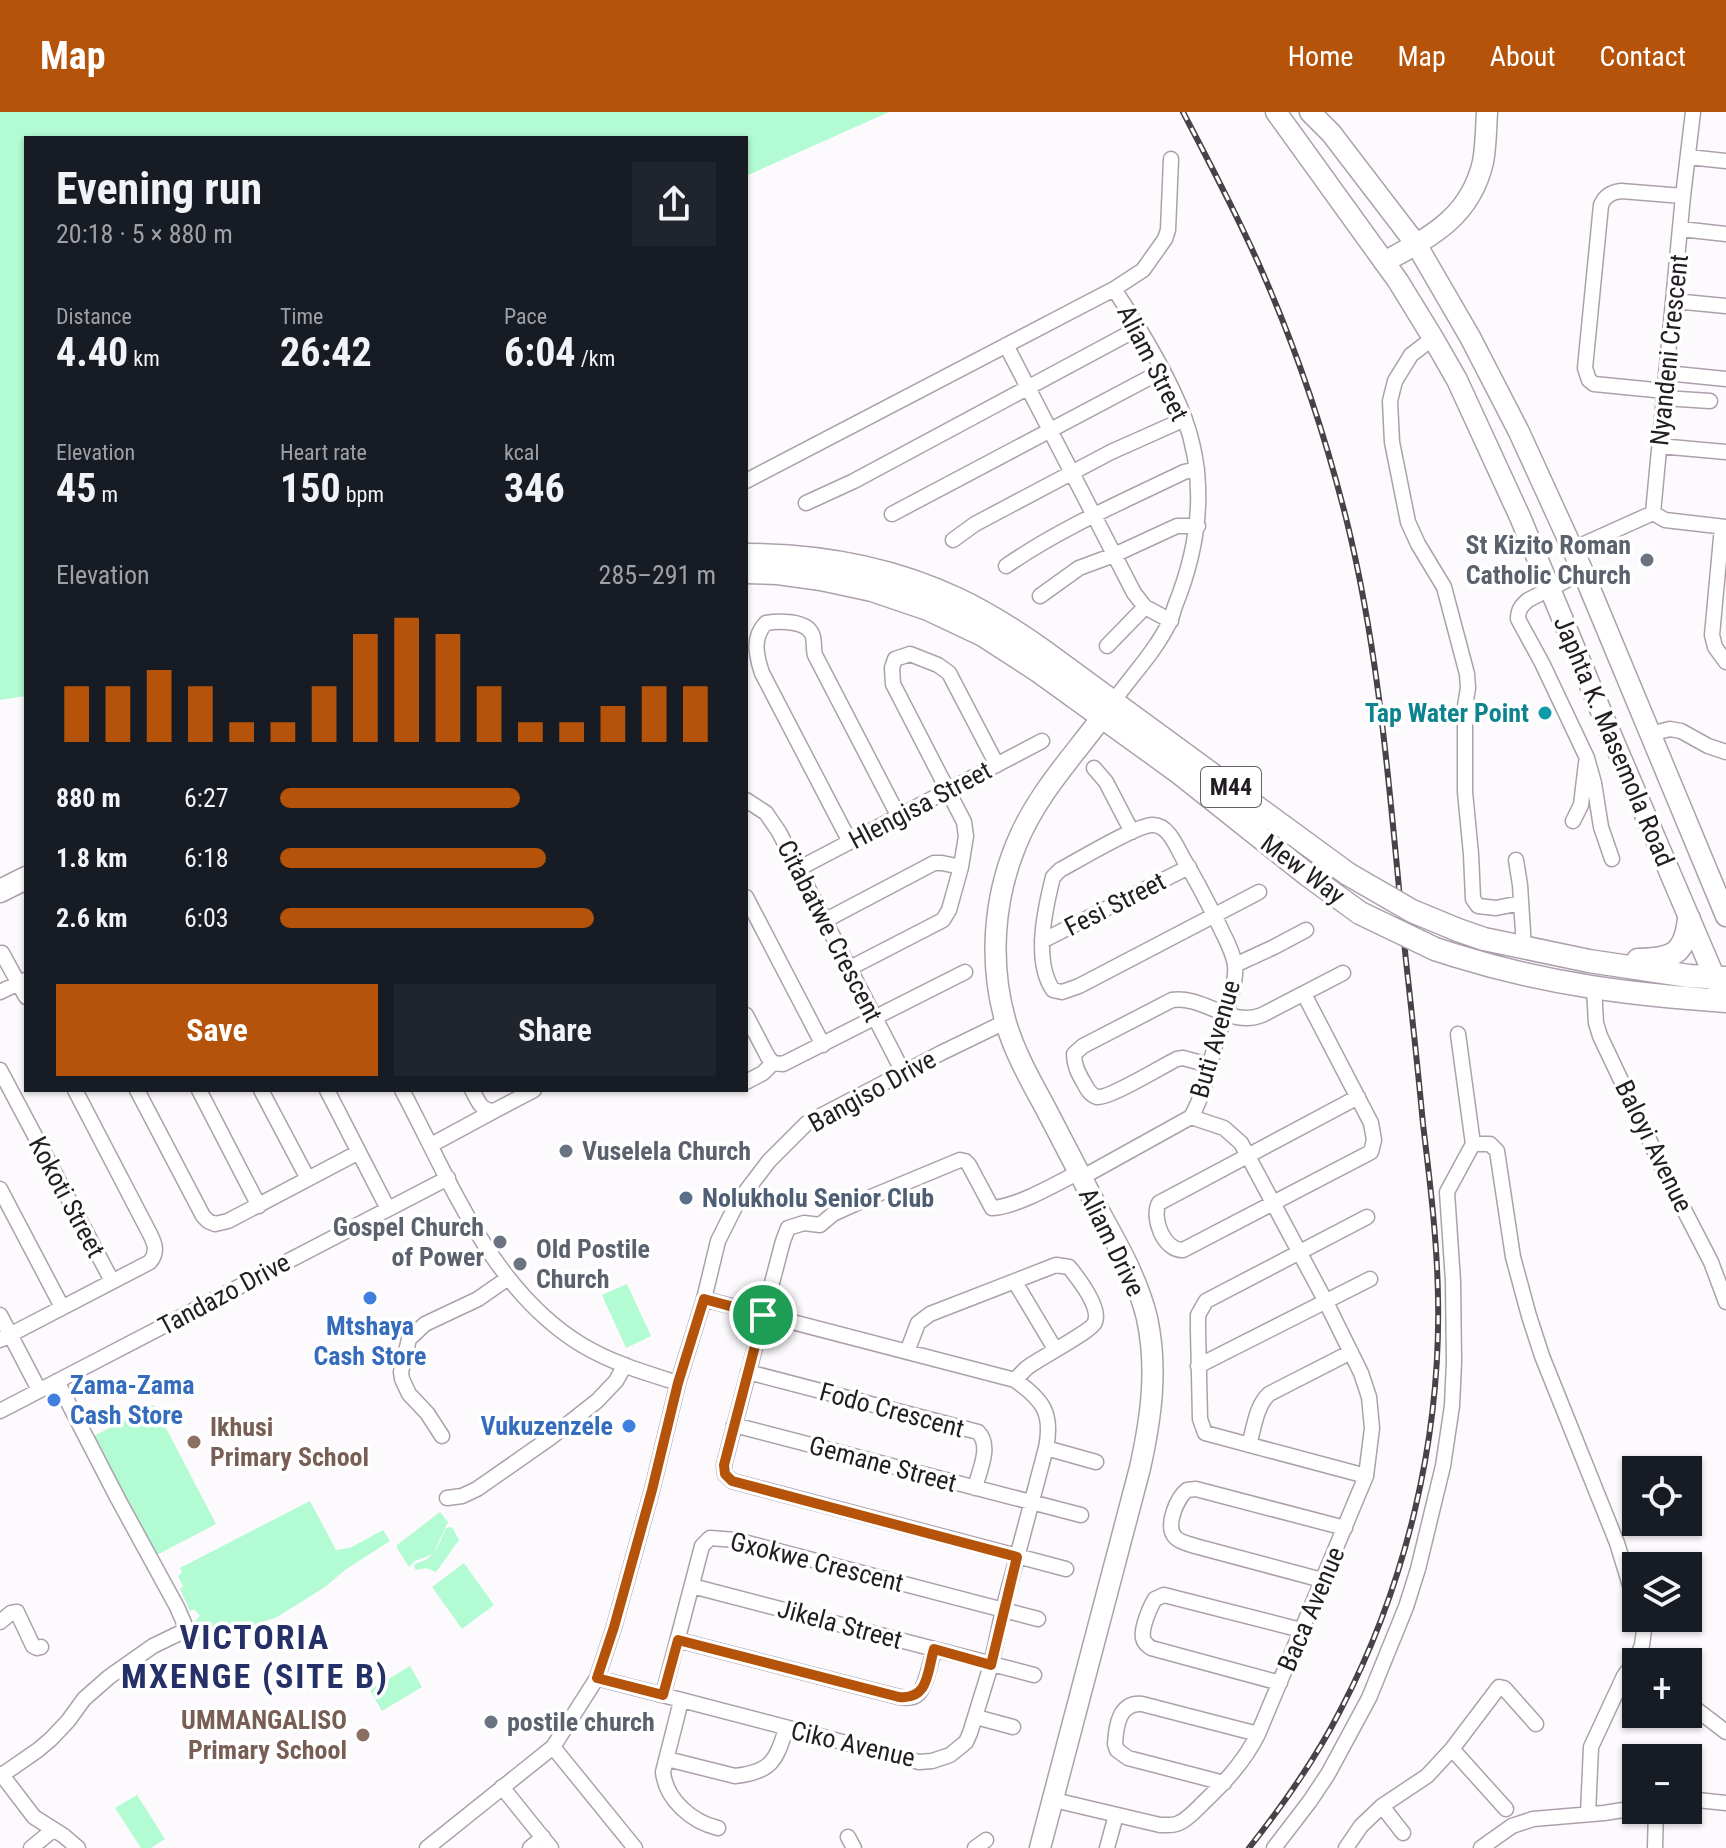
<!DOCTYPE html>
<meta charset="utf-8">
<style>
body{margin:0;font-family:"Roboto Condensed",sans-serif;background:#20242c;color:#f1f3f6;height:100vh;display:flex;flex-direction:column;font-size:30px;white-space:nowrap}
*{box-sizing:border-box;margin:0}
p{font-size:26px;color:#9ea1a6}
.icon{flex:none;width:44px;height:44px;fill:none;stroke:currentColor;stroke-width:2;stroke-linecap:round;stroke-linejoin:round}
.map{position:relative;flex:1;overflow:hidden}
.panel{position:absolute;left:24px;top:24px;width:724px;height:956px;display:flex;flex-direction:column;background:#171b24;border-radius:0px;box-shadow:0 2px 6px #0004}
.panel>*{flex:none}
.controls{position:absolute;left:1622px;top:1344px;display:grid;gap:16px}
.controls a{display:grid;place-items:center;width:80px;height:80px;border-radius:0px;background:#171b24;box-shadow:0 2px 6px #0004;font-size:40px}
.pin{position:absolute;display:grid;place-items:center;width:68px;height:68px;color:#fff;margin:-34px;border:4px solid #fff;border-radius:50%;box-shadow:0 2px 8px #0007}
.round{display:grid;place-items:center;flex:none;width:84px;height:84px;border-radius:0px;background:#20242c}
.overview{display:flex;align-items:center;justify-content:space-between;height:136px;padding:0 32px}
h1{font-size:44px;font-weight:700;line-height:60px}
.metrics{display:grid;grid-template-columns:repeat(3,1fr);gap:12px;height:136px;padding:8px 32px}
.metrics div{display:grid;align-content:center}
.metrics b{font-size:40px;font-weight:700}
.metrics small{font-size:22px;font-weight:400}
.metrics p{font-size:22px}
.chart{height:224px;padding:16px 32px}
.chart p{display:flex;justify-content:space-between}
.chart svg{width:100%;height:144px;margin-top:8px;stroke:#b45309;stroke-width:6}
.action{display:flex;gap:16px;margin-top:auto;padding:16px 32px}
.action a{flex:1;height:92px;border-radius:0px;background:#b45309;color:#fff;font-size:32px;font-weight:700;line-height:92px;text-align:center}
.action a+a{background:#20242c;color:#f1f3f6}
ul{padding:0 32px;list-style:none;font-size:26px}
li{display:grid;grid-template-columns:128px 96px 1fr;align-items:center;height:60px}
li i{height:20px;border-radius:10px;background:#b45309}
header{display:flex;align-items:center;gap:48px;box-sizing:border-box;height:112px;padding:0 40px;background:#b45309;color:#fff}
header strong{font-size:38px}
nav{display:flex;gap:44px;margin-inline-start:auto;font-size:28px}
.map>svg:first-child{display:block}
.green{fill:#b2fbd3}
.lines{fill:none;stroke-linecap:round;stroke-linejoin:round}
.street-casing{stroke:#ada0ad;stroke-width:17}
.secondary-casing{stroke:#ada0ad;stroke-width:23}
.primary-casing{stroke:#ada0ad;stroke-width:25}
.street{stroke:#fff;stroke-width:14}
.secondary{stroke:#fff;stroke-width:20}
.primary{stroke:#fff;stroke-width:22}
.rail-casing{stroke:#464246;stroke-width:6}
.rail{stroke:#fff;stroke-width:3;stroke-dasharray:9;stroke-linecap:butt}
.primary-bridge-casing{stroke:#ada0ad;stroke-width:25;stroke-linecap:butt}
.primary-bridge{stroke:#fff;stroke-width:22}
.route-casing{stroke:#fff;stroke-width:16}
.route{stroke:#b45309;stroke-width:10}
.worship-dot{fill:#6b7280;stroke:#fff;stroke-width:3}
.culture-dot{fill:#0f9aa8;stroke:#fff;stroke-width:3}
.service-dot{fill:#5c6f8a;stroke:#fff;stroke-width:3}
.shop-dot{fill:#3f7fe0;stroke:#fff;stroke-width:3}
.education-dot{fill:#8d6e63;stroke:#fff;stroke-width:3}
.labels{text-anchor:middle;stroke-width:7;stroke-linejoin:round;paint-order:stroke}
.shield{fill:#fff;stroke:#646164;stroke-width:2}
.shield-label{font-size:24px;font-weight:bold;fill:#221d22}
.street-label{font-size:26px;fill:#221d22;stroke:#fff}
.worship-label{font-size:26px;font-weight:bold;fill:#5b616d;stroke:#fff;text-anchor:start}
.culture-label{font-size:26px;font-weight:bold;fill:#0d838f;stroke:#fff;text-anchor:end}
.service-label{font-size:26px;font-weight:bold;fill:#4e5e75;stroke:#fff;text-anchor:start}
.shop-label{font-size:26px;font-weight:bold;fill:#366cbe;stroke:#fff}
.education-label{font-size:26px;font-weight:bold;fill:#785e54;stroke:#fff;text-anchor:start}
.district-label{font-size:34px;font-weight:bold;letter-spacing:2px;fill:#252f68;stroke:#fff}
</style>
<header>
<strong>Map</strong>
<nav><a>Home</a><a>Map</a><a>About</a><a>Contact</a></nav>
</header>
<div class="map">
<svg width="1726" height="1736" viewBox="0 0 1726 1736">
<rect width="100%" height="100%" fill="#fdfafd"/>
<path class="green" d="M0,0h889l-143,64v-38h-720v558l-26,4z
M627,1172l24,52 -25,12 -24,-53z
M154,1293l62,119 -61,32 -61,-120z
M310,1389l26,49 14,-2 33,-18 7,11 -45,29 -20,17 -48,30 -44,16 -40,9 -5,-11 6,-2 -1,-6 7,-7 -6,-7 -4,2 -10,-22 3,-3 -5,-10 4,-4 -2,-4z
M440,1400l8,10 -15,32 -18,7 -6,6 -12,-19v-3z
M452,1415l7,13 -23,32 -10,-4 -8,2 -3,-1 -1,-4 3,-2c18,-4 22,-19 29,-35z
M464,1451l30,42 -32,24 -30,-42z
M410,1554l12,21 -40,24 -12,-21z
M137,1683l28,44 -14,9h-10l-26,-40z"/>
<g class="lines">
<g class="street-casing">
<path id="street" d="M1688,45l38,4
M1681,117l45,5
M1674,189l52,5
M1433,226l-22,17 -16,26 -5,20 2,41 16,80 10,22 26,43 23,87 1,14 -3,18v86l6,62 2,45 5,7 18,2 25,-5
M1006,233l128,248 11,14 26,14
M1666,261l60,6
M1665,279l-71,-7 -5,-4 -4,-12 16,-163c4,-9 10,-13 20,-14l62,5
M1664,286l46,3
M1659,334l67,6
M746,369l368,-192 29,-19 22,-31 3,-9 3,-71
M806,391l48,-22 285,-153
M1653,401l30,-317 10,-84
M1653,401l12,7 61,7
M892,402l270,-143
M1722,415l-10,108 3,12 11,15
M953,428l22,-16 136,-72 74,-33
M1573,437l80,-36
M1006,454c55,-38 118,-65 178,-94l13,-3
M1583,460l-55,28c-7,6 -10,10 -10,19l24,44 45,95 7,25 7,44 11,32
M1040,484l39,-28 35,-13 63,-29h21
M1107,534l38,-39
M1113,590c18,-26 42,-50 56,-79 3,-5 4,-11 6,-17 25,-62 33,-125 9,-189 -16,-43 -45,-90 -70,-128
M1650,622l20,-5 11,2 27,15 18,6
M1094,656l12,14 26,50
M746,688l20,13 13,19 124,240
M1573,709l8,-16 5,-42
M850,730l-88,-169c-6,-18 -10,-36 4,-50 12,-2 40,-3 46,11 3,6 1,15 3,21l84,162
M1516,748l4,25 4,63
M798,757l244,-128
M746,785l77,148
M824,809l110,-58h8l19,4
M1042,829l147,-74
M2,841l24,44
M1235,853l39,-18 32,-17
M850,856l93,-48 6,-10 12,-43 5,-31 -2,-14 -71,-138 -1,-16 3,-9 15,-5 28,11 11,8 48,92
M1594,876l2,35 4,13 64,135 47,91 15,40
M0,880l25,-12
M1304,882l67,129 3,17 -3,12 -188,98c-19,1 -32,-32 -24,-47l199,-106
M746,903l22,42 5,6 10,1 182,-92
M1458,922l15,110h17l7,7 16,106 16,59 13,40 75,187 19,62
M1209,953l-26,-7 -6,1c-15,7 -68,40 -80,38 -7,-2 -10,-8 -13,-14 -6,-10 -10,-18 -10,-29l9,-8 89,-46c31,-5 59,28 90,15l81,-42
M0,958l112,211
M746,970l17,-9 10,-10
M137,978l66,126 5,5 7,3 13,-3 131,-69
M199,978l60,116
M261,978l47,89
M327,978l61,119
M402,978c48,90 89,200 180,255 30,18 64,28 96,38
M472,978c6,10 8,21 22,21l40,-21
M1191,1005c13,-22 18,-50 25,-75 7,-22 21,-54 19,-77 -2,-14 -10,-27 -16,-40 -11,-22 -22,-44 -35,-65 -7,-12 -15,-35 -31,-35 -15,-1 -76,36 -93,45l-7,7c-8,32 -20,84 0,113l9,2 17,-6 180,-94
M431,1033l63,-34
M1081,1066l110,-61
M0,1077l62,118
M1015,1170l40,67
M0,1203l39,75
M0,1228l150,-78c8,-10 5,-18 0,-28l-75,-144
M907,1240l11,-29 12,-9 126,-49 13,2c9,11 32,40 26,55 -3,9 -55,36 -67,45 -5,4 -9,9 -13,13
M1198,1254l172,-87
M748,1260l230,60c14,14 1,39 -3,56
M0,1299l448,-233
M734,1313l347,90
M442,1324l-15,-23 -18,-19 -7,-15 -1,-7 8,-33 16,-15 53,-25 30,-21
M1249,1333c5,-17 7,-39 20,-51l82,-42
M1046,1336l50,14
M1366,1364l-161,-43 -5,-14 -2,-89v-15l8,-14 161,-84
M447,1386l15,-2 15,-7 73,-51 47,-37 19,-20 9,-16
M1066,1457l-334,-88 -7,-7 -1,-9 59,-224 5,-13 16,-5 16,2 13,-11 33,-15 94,-39 5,1 4,4 23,43c24,-1 64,-24 87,-36
M1322,1468l-127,-34c-6,-2 -15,-4 -19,-8 -12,-11 1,-40 11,-48l9,-1 149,39
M692,1474l342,89
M0,1510l11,-9 6,-1 16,34 4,2 4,-1
M678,1528l221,57c6,1 14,2 19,-3 8,-7 13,-34 16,-45
M597,1566l322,84 13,-1 18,-6 16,-13 4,-9 21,-68 12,-55 43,-162c7,-35 -3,-48 -31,-68l-311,-81
M1280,1571l-129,-35c-4,-3 -7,-5 -8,-10 -2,-10 7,-31 12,-39l9,-4 137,35
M663,1583l39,-149 8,-8 26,2 302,79
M681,1589l-18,71c3,28 29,50 55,56
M1688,1591l38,29
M976,1605l37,10
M553,1635l82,101
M1452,1637l54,60
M667,1647l68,17c37,-4 41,-16 51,-47
M0,1662l2,1 36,-25 13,-11 17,-18 16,-22 25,-22 44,-31 31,-15v-8l-7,-16 -59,-108 -61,-118
M2,1663l32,42 30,19 14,12
M1224,1671l-96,-25 -11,-8 -2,-6c1,-18 4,-42 27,-40l116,30
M502,1675l49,61
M1688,1687l38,4
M1054,1688l106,25c7,0 13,1 19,-2 9,-4 17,-13 24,-20 22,-21 41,-41 55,-69l108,-258 6,-48 -3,-31 -8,-24 -35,-71 -85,-159 -17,-15 -33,-11
M1382,1694l21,27
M1588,1702l3,-67 33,-71 14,-20 4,-11 2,-15 -4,-12
M848,1725l6,11
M31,1736l22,-18
M427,1736l126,-101 44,-69 17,-51 38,-137 26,-107 26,-84 14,-58 19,-38 32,-42 38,-38 134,-70 64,-31
M530,1736l13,-11
M975,1736l11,-8
M1107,1736l9,-33
M1274,1736l36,-47 18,-27 41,-76 37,-91 12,-38 25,-103 9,-60 2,-44 -1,-81 -6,-89 26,-48
M1346,1736l15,-22 21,-20 45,-30 25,-27 47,-62 5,1 32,36
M1481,1736l31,-22 21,-7 71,-6 32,-5
M1655,1736l1,-38"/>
</g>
<g class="secondary-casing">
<path id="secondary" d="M1276,0l122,169 35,57 24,42 63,137 80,192 120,281
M1310,0l21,21 85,111 54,93 49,95 64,140 143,344
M1384,150c46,-25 86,-44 99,-100 3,-16 3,-33 4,-50
M1040,1736l100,-380c11,-50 18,-98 7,-150 -9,-37 -28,-71 -47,-105 -18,-34 -35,-68 -53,-102 -15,-28 -32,-57 -41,-88 -17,-58 -13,-122 10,-178 21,-53 63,-95 95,-140"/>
</g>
<g class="primary-casing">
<path id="primary" d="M746,443c72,0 145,13 211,44 30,14 58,32 85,51l306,224
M746,460l32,1 43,6 51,11 56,19 55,26 57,37 137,99 132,105 51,37
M0,779l26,-13
M1458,818l26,9 105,22 100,15 37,2
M1457,844c90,28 176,39 269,45
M1638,848c34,-1 47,-5 51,-41"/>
</g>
<use href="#street" class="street"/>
<use href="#secondary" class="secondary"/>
<use href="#primary" class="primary"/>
<g class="rail-casing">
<path id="rail" d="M1183,0c28,54 57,108 81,164 34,78 61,159 82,242 36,144 45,295 60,443 6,54 12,109 17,163 7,58 14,115 15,173 3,142 -32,288 -98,414 -25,49 -57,94 -91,137"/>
</g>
<use href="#rail" class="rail"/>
<g class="primary-bridge-casing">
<path id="primary-bridge" d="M1348,762l64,37 46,19
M1360,801l75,36 22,7"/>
</g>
<use href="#primary-bridge" class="primary-bridge"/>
</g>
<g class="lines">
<g class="route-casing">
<path id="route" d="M704,1187l59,16 -39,150 1,9 7,7 285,76 -26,108 -57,-16c-7,23 -5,51 -35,48l-221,-57 -15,55 -66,-17 17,-51 38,-137 26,-107z"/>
</g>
<use href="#route" class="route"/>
</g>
<g class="worship-dot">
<circle cx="1647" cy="448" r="8"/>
<circle cx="566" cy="1039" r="8"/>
<circle cx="500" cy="1130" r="8"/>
<circle cx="520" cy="1152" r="8"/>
<circle cx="491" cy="1610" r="8"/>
</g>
<circle class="culture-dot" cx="1545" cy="601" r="8"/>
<circle class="service-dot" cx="686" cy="1086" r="8"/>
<g class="shop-dot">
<circle cx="370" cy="1186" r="8"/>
<circle cx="54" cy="1288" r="8"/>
<circle cx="629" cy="1314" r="8"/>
</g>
<g class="education-dot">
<circle cx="194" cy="1330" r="8"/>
<circle cx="363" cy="1623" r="8"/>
</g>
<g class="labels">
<rect class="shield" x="1201" y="655" width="60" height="40" rx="6"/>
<g class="shield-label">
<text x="1231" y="683">M44</text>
</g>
<g class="street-label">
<text transform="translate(1669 238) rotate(-84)" y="9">Nyandeni Crescent</text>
<text transform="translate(1153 251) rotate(63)" y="9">Aliam Street</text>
<text transform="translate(1614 629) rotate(67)" y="9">Japhta K. Masemola Road</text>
<text transform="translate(920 693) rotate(-28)" y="9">Hlengisa Street</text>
<text transform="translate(1303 757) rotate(37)" y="9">Mew Way</text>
<text transform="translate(1115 792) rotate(-27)" y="9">Fesi Street</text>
<text transform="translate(830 819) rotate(63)" y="9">Citabatwe Crescent</text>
<text transform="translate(1215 927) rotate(-74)" y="9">Buti Avenue</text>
<text transform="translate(872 979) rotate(-29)" y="9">Bangiso Drive</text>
<text transform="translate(1654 1034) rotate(64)" y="9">Baloyi Avenue</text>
<text transform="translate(67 1085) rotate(62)" y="9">Kokoti Street</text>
<text transform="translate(1112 1130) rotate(64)" y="9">Aliam Drive</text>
<text transform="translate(224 1182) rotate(-28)" y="9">Tandazo Drive</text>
<text transform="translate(892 1298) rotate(15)" y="9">Fodo Crescent</text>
<text transform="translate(883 1352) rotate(15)" y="9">Gemane Street</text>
<text transform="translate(817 1450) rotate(14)" y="9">Gxokwe Crescent</text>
<text transform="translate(1311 1497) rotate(-67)" y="9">Baca Avenue</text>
<text transform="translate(840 1512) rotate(15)" y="9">Jikela Street</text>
<text transform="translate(853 1632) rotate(13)" y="9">Ciko Avenue</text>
</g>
<g class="worship-label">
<text x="1631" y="442" text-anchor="end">St Kizito Roman<tspan x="1631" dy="30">Catholic Church</tspan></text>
<text x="582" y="1048">Vuselela Church</text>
<text x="484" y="1124" text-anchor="end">Gospel Church<tspan x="484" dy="30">of Power</tspan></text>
<text x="536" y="1146">Old Postile<tspan x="536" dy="30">Church</tspan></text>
<text x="507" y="1619">postile church</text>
</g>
<g class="culture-label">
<text x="1529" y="610">Tap Water Point</text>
</g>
<g class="service-label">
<text x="702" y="1095">Nolukholu Senior Club</text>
</g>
<g class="shop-label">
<text x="370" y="1223">Mtshaya<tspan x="370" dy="30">Cash Store</tspan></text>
<text x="70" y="1282" text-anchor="start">Zama-Zama<tspan x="70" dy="30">Cash Store</tspan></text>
<text x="613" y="1323" text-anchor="end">Vukuzenzele</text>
</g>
<g class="education-label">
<text x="210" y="1324">Ikhusi<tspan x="210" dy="30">Primary School</tspan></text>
<text x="347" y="1617" text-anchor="end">UMMANGALISO<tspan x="347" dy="30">Primary School</tspan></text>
</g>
<g class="district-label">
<text x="255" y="1537">VICTORIA<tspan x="255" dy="39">MXENGE (SITE B)</tspan></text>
</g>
</g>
</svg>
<div class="controls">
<a><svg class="icon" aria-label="locate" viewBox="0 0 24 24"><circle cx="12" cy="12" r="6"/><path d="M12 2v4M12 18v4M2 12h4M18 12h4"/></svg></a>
<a><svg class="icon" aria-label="layers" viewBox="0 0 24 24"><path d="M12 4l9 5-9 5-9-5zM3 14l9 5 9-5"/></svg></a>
<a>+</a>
<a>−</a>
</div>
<div class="pin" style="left:763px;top:1203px;background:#1e9e55"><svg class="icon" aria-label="arrive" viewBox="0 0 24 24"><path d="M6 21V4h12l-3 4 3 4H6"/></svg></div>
<section class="panel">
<div class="overview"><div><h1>Evening run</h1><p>20:18 · 5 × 880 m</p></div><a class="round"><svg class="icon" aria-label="share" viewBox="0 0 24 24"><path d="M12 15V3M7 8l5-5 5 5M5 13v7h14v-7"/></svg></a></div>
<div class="metrics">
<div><p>Distance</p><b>4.40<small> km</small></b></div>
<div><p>Time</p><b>26:42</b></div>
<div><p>Pace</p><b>6:04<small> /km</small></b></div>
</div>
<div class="metrics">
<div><p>Elevation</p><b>45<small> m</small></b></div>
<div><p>Heart rate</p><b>150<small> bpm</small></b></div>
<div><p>kcal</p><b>346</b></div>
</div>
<div class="chart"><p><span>Elevation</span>285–291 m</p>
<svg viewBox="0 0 160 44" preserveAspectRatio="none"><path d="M5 44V27M15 44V27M25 44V22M35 44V27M45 44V38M55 44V38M65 44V27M75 44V11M85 44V6M95 44V11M105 44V27M115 44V38M125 44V38M135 44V33M145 44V27M155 44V27"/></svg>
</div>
<ul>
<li><b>880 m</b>6:27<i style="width:55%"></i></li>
<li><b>1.8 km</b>6:18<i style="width:61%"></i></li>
<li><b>2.6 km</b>6:03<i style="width:72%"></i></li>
</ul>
<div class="action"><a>Save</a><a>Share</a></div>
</section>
</div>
